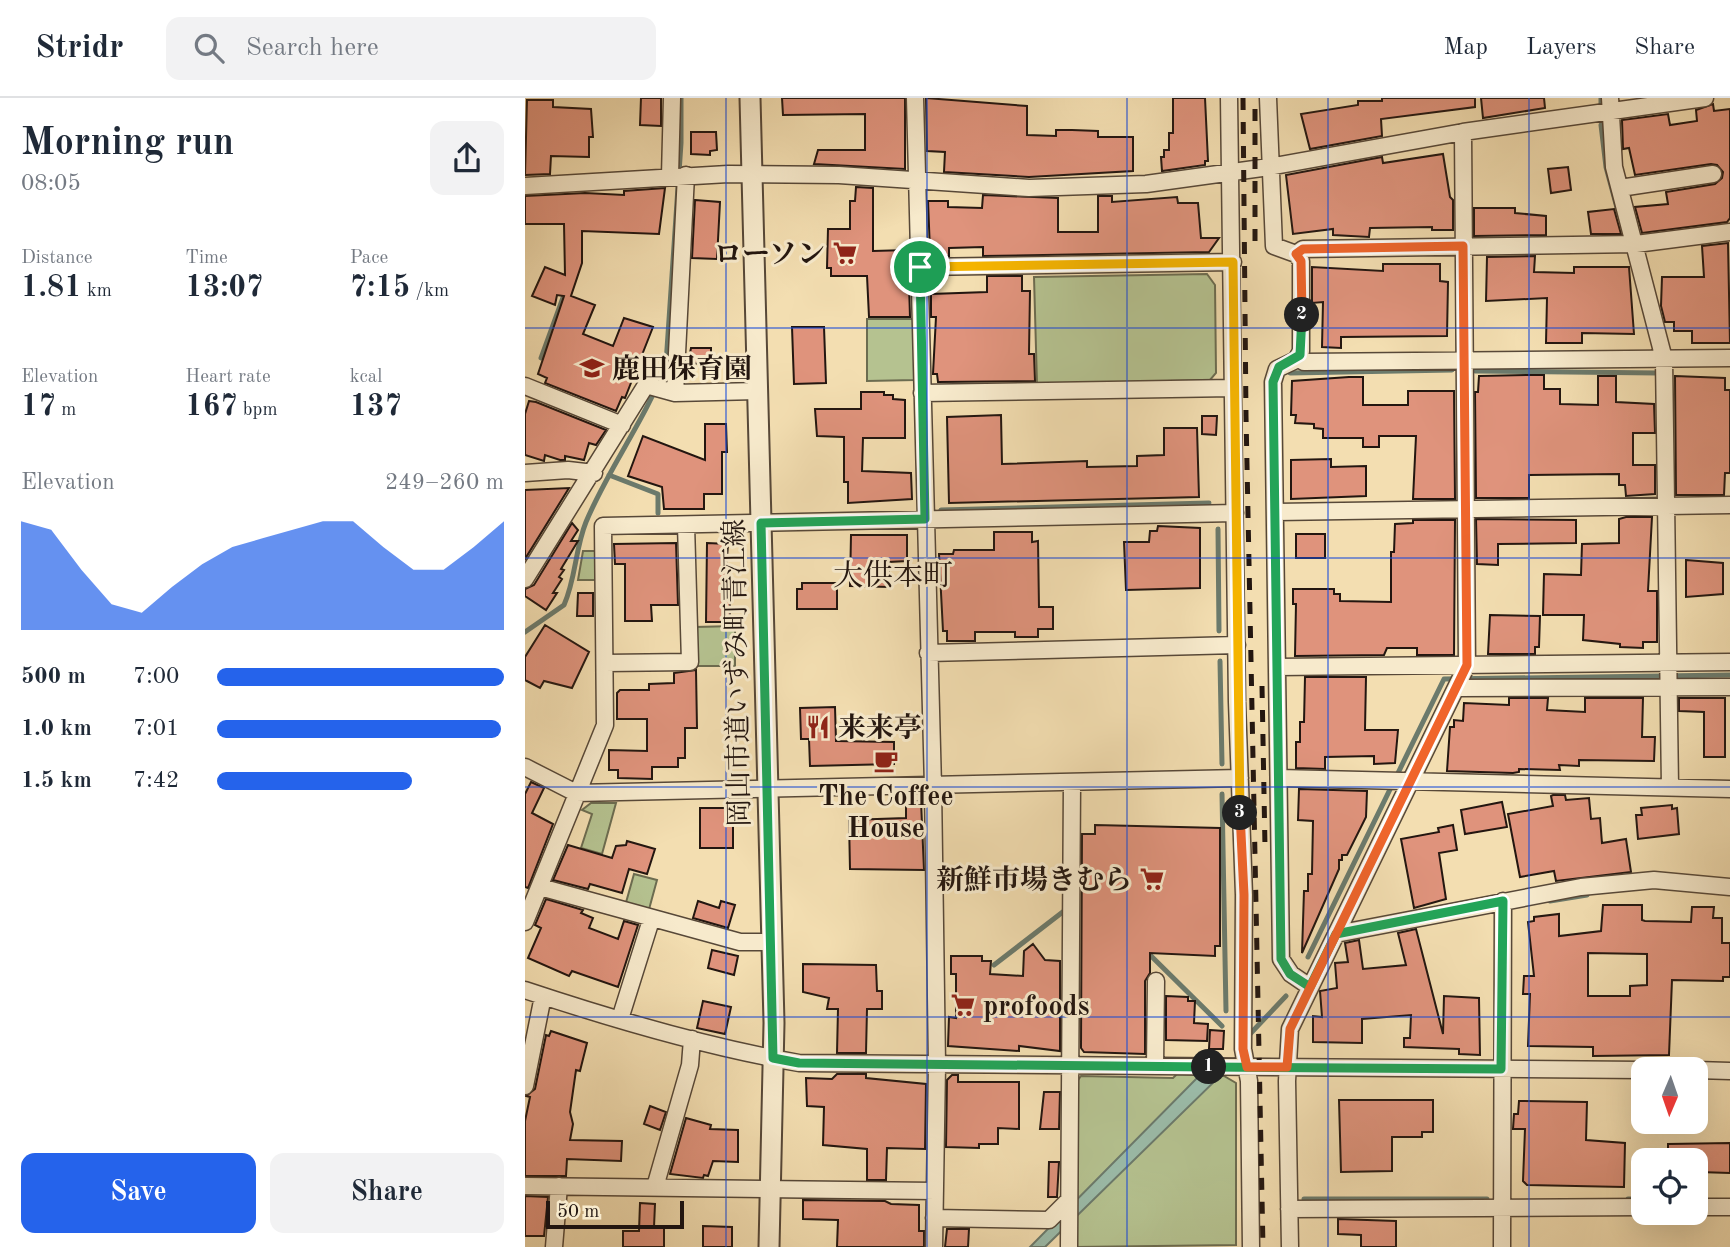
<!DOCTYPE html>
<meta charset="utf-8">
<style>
body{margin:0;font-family:"Old Standard TT","Noto Serif JP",serif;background:#f2f2f3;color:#1f2937;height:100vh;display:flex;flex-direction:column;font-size:26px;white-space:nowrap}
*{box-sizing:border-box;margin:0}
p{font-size:23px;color:#747a83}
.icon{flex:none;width:38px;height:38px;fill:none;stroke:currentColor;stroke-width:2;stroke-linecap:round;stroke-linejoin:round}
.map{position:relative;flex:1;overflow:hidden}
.side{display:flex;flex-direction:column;background:#fff;width:525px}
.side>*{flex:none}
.needle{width:46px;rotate:182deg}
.buttons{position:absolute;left:1106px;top:959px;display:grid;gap:14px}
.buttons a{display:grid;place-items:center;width:77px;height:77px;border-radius:14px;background:#fff;box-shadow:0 7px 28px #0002;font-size:35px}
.scale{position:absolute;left:21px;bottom:18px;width:138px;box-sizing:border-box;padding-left:7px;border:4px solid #231610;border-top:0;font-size:19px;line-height:24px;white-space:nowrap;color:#231610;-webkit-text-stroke:5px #f7eacc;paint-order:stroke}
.pin{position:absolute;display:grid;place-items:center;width:60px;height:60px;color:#fff;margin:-30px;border:4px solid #fff;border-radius:50%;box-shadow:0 2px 7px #0007}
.km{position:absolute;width:35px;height:35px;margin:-18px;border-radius:50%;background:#222;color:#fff;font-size:19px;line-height:35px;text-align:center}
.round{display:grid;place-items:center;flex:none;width:74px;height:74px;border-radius:14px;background:#f2f2f3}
.head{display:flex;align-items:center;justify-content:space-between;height:119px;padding:0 21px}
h1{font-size:38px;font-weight:700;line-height:52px}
.figures{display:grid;grid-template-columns:repeat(3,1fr);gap:10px;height:119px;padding:7px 21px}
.figures div{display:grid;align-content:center}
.figures b{font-size:30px;font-weight:700}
.figures small{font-size:19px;font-weight:400}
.figures p{font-size:19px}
.chart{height:196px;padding:14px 21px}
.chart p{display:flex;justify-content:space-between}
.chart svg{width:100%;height:126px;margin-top:7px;fill:#2563eb;opacity:.7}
.action{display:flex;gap:14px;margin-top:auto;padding:14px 21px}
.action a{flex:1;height:80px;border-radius:14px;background:#2563eb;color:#fff;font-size:28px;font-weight:700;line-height:80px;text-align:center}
.action a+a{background:#f2f2f3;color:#1f2937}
ul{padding:0 21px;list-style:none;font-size:23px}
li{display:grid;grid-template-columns:112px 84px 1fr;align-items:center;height:52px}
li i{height:18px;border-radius:9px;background:#2563eb}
header{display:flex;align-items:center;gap:42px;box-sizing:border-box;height:98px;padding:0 35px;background:#fff;border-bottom:2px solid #e0e1e3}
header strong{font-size:33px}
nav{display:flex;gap:38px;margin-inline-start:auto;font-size:24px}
.search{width:490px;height:63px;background:#f2f2f3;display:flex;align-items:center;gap:18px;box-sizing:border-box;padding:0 24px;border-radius:14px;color:#747a83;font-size:26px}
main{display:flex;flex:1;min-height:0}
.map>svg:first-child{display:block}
.green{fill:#b5c290;stroke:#6c6c50;stroke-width:2}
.water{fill:#9bbcaa;stroke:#6b7a6c;stroke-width:2}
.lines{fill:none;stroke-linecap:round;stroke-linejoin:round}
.stream{stroke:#6b7a6c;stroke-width:5}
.building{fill:#df937c;stroke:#231610;stroke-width:2;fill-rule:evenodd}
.minor-casing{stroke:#574838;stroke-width:19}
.tertiary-casing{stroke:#574838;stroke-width:23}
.minor{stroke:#f7eacc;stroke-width:16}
.tertiary{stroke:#f7eacc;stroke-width:19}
.rail{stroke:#231610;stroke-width:5;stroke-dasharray:12 12;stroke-linecap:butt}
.split-1-casing{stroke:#fff;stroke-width:14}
.split-2-casing{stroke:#fff;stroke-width:14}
.split-3-casing{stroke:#fff;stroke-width:14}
.split-4-casing{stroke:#fff;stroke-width:14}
.split-1{stroke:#22a559;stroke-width:9}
.split-2{stroke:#22a559;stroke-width:9}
.split-3{stroke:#f0652b;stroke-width:9}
.split-4{stroke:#f5b400;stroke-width:9}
.grid{fill:none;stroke:#1d4ed8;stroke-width:2;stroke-opacity:0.55}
.labels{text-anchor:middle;stroke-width:6;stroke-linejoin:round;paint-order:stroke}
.poi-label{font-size:28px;font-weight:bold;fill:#231610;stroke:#f7eacc;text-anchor:start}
.street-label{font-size:28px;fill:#231610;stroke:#f7eacc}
.neighbourhood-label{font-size:30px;fill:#231610;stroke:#f7eacc}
</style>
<header>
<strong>Stridr</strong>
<div class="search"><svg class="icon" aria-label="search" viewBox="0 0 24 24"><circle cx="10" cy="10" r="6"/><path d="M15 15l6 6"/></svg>Search here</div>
<nav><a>Map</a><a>Layers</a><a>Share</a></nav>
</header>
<main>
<section class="side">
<div class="head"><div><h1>Morning run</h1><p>08:05</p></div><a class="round"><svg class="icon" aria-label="share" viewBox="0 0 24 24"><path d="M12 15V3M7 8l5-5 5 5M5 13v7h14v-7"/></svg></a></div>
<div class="figures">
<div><p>Distance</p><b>1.81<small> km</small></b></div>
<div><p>Time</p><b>13:07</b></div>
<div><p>Pace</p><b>7:15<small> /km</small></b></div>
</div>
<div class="figures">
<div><p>Elevation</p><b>17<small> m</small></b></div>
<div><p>Heart rate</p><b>167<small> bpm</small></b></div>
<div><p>kcal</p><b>137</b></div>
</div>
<div class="chart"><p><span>Elevation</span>249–260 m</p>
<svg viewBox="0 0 160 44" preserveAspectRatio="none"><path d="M0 44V6L10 9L20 23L30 35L40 38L50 29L60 21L70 15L80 12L90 9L100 6L110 6L120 15L130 23L140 23L150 15L160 6V44z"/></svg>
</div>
<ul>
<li><b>500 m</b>7:00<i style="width:100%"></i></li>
<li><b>1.0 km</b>7:01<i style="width:99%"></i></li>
<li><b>1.5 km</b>7:42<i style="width:68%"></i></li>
</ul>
<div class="action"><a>Save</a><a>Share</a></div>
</section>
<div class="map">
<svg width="1205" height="1149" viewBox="0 0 1205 1149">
<rect width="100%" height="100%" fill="#f3deb1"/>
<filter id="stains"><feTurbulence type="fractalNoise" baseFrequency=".00286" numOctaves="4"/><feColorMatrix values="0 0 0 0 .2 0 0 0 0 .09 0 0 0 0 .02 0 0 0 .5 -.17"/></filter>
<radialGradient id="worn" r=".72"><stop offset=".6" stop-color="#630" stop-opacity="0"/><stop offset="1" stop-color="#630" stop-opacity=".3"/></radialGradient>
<path class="green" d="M682,176l8,11 1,88 -6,7 -173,4 -3,-107z
M342,221h47l1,61 -48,1z
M58,453h13v29h-18z
M210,528v40h-40v-39z
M66,705h25l-14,51 -21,-6 11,-34 -10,-4z
M109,776l23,6 -9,33 -23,-7z
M652,976l47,2 12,7v162l-161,2 1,-164 5,-7 92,2z"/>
<path class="water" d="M674,978l20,1 -174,170h-15z"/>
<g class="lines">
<path class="stream" d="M1076,0v8
M1076,27l5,42 13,48
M16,260l24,-66
M950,273l183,2
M765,275l162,-3
M84,377l49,19v19
M416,412l268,-7
M693,431l1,102
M0,534l39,-27c12,-27 11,-56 22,-83 23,-55 60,-103 80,-158l15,-221v-45
M695,563l2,103
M697,696l4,217
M1025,803l37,-6
M620,852l77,76
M783,859l136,-278 286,-4
M469,867l70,-54
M725,936l36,-38
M779,1101h183
M1103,1101h14"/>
</g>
<path class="building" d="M116,0h20v28l-21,-1z
M257,0h123v71l-91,-5 4,-14h47v-36l-82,1z
M401,0l101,8v29l29,1v-6h16l26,1v6h35v34l-104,6 -85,-5 1,-20 -18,-1z
M648,0h32l3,63h-3v4l-43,6 -1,-14h3v-7h5v-17h4z
M857,0h93v9l-94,12 1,17 -72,13 -9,-35 57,-9v-4h24z
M956,0h63l1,10 -62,10z
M2,2h26v7l38,2 2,28h-4v20l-38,-1 -1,18 -25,1z
M1188,6l1,7 16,-2v109l-3,4 -85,11 -7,-26 33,-3 -2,-12 49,-8 7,-6 1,-6 -6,-7 -6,-1 -76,11 -6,-27 -6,1 -1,-29 46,-6 2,11 27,-4 -1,-11z
M166,34h25l1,18 -7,1v4l-19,-1z
M918,56l7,43 3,3v30h-21v-3l-62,1 -1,9 -36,-2v-6l-40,5 -7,-59 96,-18 1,6z
M1043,69l3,23 -20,3 -3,-24z
M331,89l17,1v63l35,-1 2,67h-41l-2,-41h-36v-8h-4l1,-39h22v-28h5z
M140,90l-6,46 -77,-3v32l-11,33 24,9 -12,29 30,12 11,-28 29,9 -28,71 -3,-1 -6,14 -71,-28 2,-5 -9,-4 26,-78 -7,-1 -2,10 -23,-9 13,-29 20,8 -1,-51h-39v-28l60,-3 39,2v-4z
M458,97l75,3v34h40v-36h14v6l65,-5 1,6h20l3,35h18l-10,14 -226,4v-9l-34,1v8h-16l-3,-5 -2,-50h20v6l34,1z
M170,102l25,2 -3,57 -25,-1z
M949,110h41v5l31,3v19l-72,1z
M1089,111l7,25h-30l-3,-22z
M1203,145l2,100h-38v-12h-18v-9h-9l-4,-16 1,-29h42l-2,-31z
M1010,158l-1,16 40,1v-6h55l5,67 -52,-1v10h-36l1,-45 -61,3 1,-44z
M858,166h57v17l8,1 -1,54 -106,1v11l-19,-1 1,-45 -11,1v-36l71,4z
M462,178h35v15h8l-1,63h5l1,27 -97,1 -1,-8h-4l3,-57h-5v-23l56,-2z
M267,229h32l2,56 -32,1z
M166,250h20v16l-23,-1z
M1004,277h15v14h16v15l38,1v-29h18v26l38,2 1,29h-22v32h22v29l-29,2 -1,-11h-6v-11l-90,1v23h-53l-1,-106h3l1,-16z
M1150,278l50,2v12h5v83h-5l-1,22h-48z
M824,279h14v28h45v-14h46l1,108h-42l3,-63h-37v11h-16v-9h-40v-9l-9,-1v-4l-19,-1 1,-8h-5l1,-34z
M336,294h23v3h9v4l12,1v38h-42l-1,33 49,2 1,26 -64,4v-21h-4v-45l-27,-1 -2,-27h46z
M4,303l7,1 70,28 -10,15 -7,-2 -5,17 -19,-4v4h-5l-15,-5 -1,6 -19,-6v-41z
M476,317l1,49 85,-3v6l50,-1v-10l27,-1v-27h33l2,69 -250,6 -2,-86z
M677,318h15l-1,19 -14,-1z
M180,326h21l1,28h-5v42h-18v15h-40l-2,-22 -34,-11 15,-40 62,24z
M806,361v8l35,-1v30l-75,3v-39z
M44,390l-44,71v-69z
M1101,419h26l-4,74h9v51h-14v6l-23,-1v-3l-37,-4 1,-25h-41l1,-41 37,1 1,-31 37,-1v-24z
M951,421l100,1v23l-78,1v21l-21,-1z
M888,422h42l-1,135h-37v-7h-30l-3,7 -89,1 1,-52h-3v-15h41v5h6v7l51,1v-50h3l1,-28 18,-1z
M47,425l6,7 -7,11h7l-17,28 3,1 -5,7 3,2 -9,14h4l-11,17 -21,-14v-7l9,-4z
M633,428l42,2v60l-74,2 -2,-48h25l1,-11h7z
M469,434h38v10l6,-1 1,66h14v22h-15v8h-23v-5h-40v9h-28v-10h-4l-4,-77h14l1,-4h40z
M771,436h29v24h-29z
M326,437h56v26l-18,1v25l-39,-1z
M151,445l2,62h-27l1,16h-27v-57h-10l-1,-20z
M182,445l21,1 -4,55 6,1v22h-24z
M1161,462l37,3v31l-37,3z
M277,485h35v26h-40v-20h5z
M53,495h15v23h-16z
M965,517l50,1 -1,31h-4v7h-47z
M20,527l44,27 -17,36 -28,-7 -4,7 -15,-8v-23z
M171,572l1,58h-12v30h-7v9h-26v12l-34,-1v-8h-9v-20l38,1v-32h-30v-26l3,-3h29v-6l25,-1v-10z
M780,579h61l-1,53h33l-3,33 -21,1v-8l-49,1v12l-29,-1v-26h4v-20h4z
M984,600h39l-1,12 38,2v-14h58l-1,39h13l-1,24 -75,-1v6l-20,-1 1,5 -41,-1v3l-6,1 -66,-2 3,-44h4v-7l9,1 1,-18 45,2z
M1154,600h46v59h-21v-45l-25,-1z
M310,609l1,34 58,1v22l-84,2 -1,-27h-8l-1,-31z
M6,684l13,6 -12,25 21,11 -25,64 -3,-1v-93z
M774,691l68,2 -1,26 -19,38h-5v5h-3v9l-37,84 2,-62h4v-17h4l1,-53 -15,-1z
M1028,697h12l1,5 23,-2 2,21 9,-1 2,25 24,-4 5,33 -75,9 -2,-10 -34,6 -12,-63 45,-8 -2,-10z
M381,703h15l3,69 -74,-1 -1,-49 57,-2z
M977,704l5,25 -42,7 -4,-24z
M1147,707v4l5,-1 2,26 -41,5 -2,-24h6l-1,-7z
M175,710h33v40h-33z
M570,727l125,3v118h-5v10l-65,-3v20l-5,8v73l-61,-2 -3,-4 1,-214h13z
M928,727l4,25 -18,3 7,46 -32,9 -13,-69 38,-7 -1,-4z
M102,743l28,8 -8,25 -18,-5 -7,24 -32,-9 -2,5 -35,-9 15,-35 44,13 4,-12 10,-1z
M21,801l37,11 -2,3 12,5 -4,10 29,11 6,-18 14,4 -20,62 -46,-16 -3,5 -41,-18 13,-30 -6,-3z
M173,803l21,7 2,-7 14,4 -7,23 -35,-10z
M1078,807h39v15l3,1 46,1 1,-15h22l-1,11h9v25h8v34h-7v4l-51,-1 -3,75 -76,1v-9l-65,-1 2,-52h-7l1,-18h10l-6,-54 6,-1v-4l25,-3v22l42,-5zM1063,855l59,1v31l-17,1v10h-42z
M891,831l27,105 1,-38 35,2 1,57 -21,-1v-5l-55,-2v-9h6l1,-23 -49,4v24l-49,-1v-26l9,1 -2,-26 17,-3 -2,-25 13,-1 -3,-19 14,-3 4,29 43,-4 -8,-32z
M508,846l12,16 15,1v90l-41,-5v5l-71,-5 1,-29 7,1v-44h-5v-18h31v5h9l-1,13 33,2 1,-25z
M187,852l26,6 -4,19 -26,-7z
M278,866l73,1 1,26h5v18h-15l-1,44h-29l1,-44h-11l2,-11 -26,-6z
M641,898l22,1v4h7l-1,22 14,1 -1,17 -41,-1z
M178,903l28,6 -6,27 -28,-6z
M685,932l14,1 -1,18h-14z
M26,933l36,12 -7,28 -4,-1 -6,42 3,12 -3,16 52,1 -1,20 -54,-2 -1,17h-41v-55l5,-24 -4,-1 9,-7 11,-54 3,1z
M312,976h29v4l60,6 -1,65 -38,-1 -1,32h-19v-31l-44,-4 1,-38 -17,-1 -1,-28 26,1z
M427,977h6v7h61v47l-21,-1v16h-19v4l-33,-1 1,-67z
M519,994h16l-1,37h-19z
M814,1002h94v32h-11v5h-30v34l-51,1z
M994,1003l68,1 -1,38 39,3 -1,44 -97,-2 -4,-4 2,-52h-12l1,-15h4z
M125,1008l16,6 -6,18 -16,-6z
M161,1020l25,7 -1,4 28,1v32l-25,-1 -5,15 -4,-1 -1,3 -33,-4z
M1205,1045v30l-31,-1 -3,-12h-28v-16z
M524,1064h10l-2,35h-9z
M0,1098l23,1 -4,39h-19z
M278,1102l82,1 6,3 28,1v26h5v16h-87l1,-27 -35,-1z
M115,1105l15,1 -1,23h10v20h-41v-16h16z
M813,1121l58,2v26h-35v-12l-23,-1z
M178,1128l29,1v20h-29z
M422,1131h22l-1,18h-23z"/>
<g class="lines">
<g class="minor-casing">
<path id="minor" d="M390,0l18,689 4,278 -3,182
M704,0l8,604 7,193 -1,154 6,32 2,166
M743,0l6,148 22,8 5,7v90l-5,9 -19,9 -4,13 8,577 10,15 19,13
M1085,0l4,69 50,192 6,428
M145,78l2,-78
M0,88l203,-12 111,1 190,13 117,-4 123,-17 194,-35 242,-34
M1095,90l93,-14
M771,156l7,-5 333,-5 94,-12
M395,169l313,-5
M773,260l6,4 426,-4
M0,288l97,39
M150,295l82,-2
M397,295l310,-5
M0,375l43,-3 26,3
M751,414l454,-7
M0,481l121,-194 29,8 11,-218
M403,555l309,-8
M80,565l85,-1 -4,-137
M752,569l453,-5
M932,590l273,-1
M0,669l51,26 664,-15
M754,680l451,11
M15,789l200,55h31
M0,824l80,-197 -2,-199 632,-13
M811,836l245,-47 73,-7 76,7
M0,892c90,30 181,57 274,73l844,7
M95,921l31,-99
M630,968l1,-85
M1171,972l34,1
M0,988l18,-90
M0,1088l410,5
M130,1089l35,-122 2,-26
M1171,1109h34
M764,1111l354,-2
M409,1120l115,2 20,-20
M29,1149l5,-61
M544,1149l3,-464
M765,1149l-3,-166 3,-52 177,-364 -4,-533
M977,1149l1,-346"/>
</g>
<g class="tertiary-casing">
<path id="tertiary" d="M225,0l24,925 -5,224"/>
</g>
<use href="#minor" class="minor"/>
<use href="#tertiary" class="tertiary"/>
<path class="rail" d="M718,0l3,318 17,831
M730,143v-143
M737,588l3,161"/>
</g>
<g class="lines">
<g class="split-1-casing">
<path id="split-1" d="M395,169l5,252 -164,4 12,535 26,5 410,4"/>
</g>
<g class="split-2-casing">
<path id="split-2" d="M684,969l292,2 2,-168 -167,33 -26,53 -20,-13 -9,-15 -8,-577 6,-15 21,-12 2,-40"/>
</g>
<g class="split-3-casing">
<path id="split-3" d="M715,715l4,82 -1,154 4,18h40l3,-38 177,-364 -4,-419 -160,3 -7,5 5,7 1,54"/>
</g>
<g class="split-4-casing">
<path id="split-4" d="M395,169l313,-5 7,551"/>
</g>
<use href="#split-1" class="split-1"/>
<use href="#split-2" class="split-2"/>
<use href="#split-3" class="split-3"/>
<use href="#split-4" class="split-4"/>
</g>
<path class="grid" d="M201,0v1149M402,0v1149M602,0v1149M803,0v1149M1004,0v1149M0,230h1205M0,460h1205M0,689h1205M0,919h1205"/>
<defs>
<g id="supermarket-bare" transform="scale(1.89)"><path d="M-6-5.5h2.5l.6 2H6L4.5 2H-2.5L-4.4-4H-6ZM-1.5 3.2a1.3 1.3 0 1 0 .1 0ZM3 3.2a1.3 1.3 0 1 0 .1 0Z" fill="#8f2418" stroke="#f7eacc" stroke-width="2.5" paint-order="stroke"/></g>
<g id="school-bare" transform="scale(1.89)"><path d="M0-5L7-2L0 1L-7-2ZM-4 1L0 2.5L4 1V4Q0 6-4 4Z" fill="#8f2418" stroke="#f7eacc" stroke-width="2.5" paint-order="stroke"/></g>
<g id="restaurant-bare" transform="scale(1.89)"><path d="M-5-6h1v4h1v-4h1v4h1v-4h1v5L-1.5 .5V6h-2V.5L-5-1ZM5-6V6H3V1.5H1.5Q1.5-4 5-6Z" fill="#8f2418" stroke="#f7eacc" stroke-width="2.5" paint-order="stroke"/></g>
<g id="cafe-bare" transform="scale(1.89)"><path d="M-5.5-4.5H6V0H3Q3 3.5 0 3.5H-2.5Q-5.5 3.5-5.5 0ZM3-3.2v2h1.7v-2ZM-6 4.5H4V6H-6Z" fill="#8f2418" stroke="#f7eacc" stroke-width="2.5" paint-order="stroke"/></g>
</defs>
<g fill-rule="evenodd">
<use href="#supermarket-bare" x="320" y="155"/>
<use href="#school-bare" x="67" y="270"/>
<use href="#restaurant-bare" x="293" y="629"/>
<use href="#cafe-bare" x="361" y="663"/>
<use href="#supermarket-bare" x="627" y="781"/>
<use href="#supermarket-bare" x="438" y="907"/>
</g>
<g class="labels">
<g class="poi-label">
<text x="300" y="165" text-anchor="end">ローソン</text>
<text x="87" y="280">鹿田保育園</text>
<text x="313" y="639">来来亭</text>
<text x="361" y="707" text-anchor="middle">The Coffee<tspan x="361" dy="32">House</tspan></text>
<text x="607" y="791" text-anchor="end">新鮮市場きむら</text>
<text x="458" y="917">profoods</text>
</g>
<g class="street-label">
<text transform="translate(211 575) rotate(-91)" y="10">岡山市道いずみ町青江線</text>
</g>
<g class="neighbourhood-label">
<text x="368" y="487">大供本町</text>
</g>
</g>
<rect width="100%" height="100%" filter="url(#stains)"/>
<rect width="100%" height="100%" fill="url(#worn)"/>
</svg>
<div class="buttons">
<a><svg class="needle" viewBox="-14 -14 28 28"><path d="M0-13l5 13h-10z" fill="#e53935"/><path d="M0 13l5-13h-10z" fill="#747a83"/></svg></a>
<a><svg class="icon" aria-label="locate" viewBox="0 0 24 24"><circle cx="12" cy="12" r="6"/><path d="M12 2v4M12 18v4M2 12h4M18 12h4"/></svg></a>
</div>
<div class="scale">50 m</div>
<div class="pin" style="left:395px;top:169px;background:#1e9e55"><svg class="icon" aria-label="arrive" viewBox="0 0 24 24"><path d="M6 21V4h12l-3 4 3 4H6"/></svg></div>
<b class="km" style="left:684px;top:969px">1</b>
<b class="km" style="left:777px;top:217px">2</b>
<b class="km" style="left:715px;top:715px">3</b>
</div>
</main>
